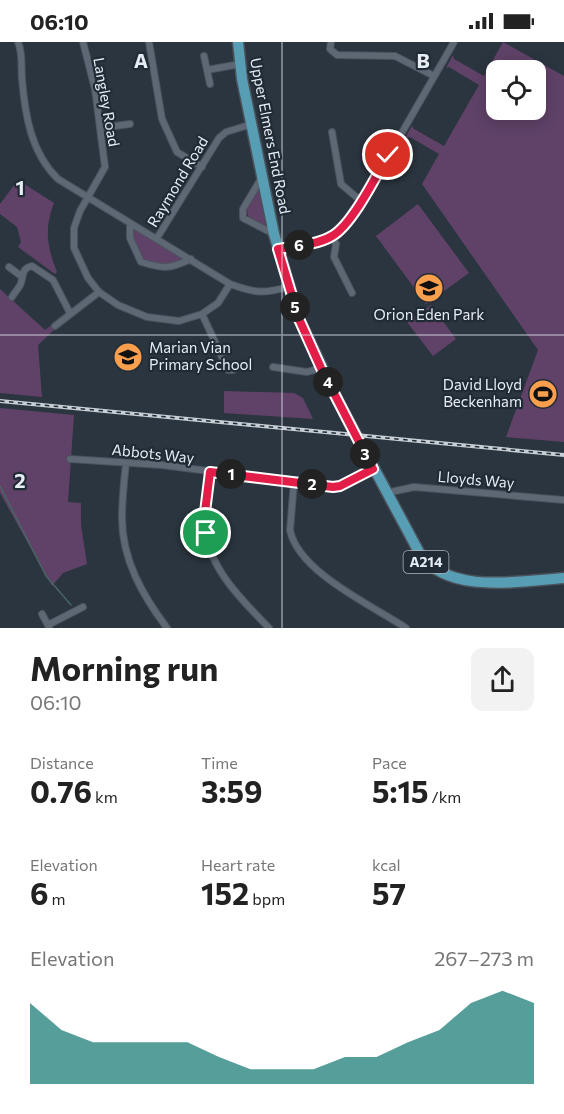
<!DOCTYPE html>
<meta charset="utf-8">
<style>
body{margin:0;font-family:Commissioner,sans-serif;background:#f2f2f2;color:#222;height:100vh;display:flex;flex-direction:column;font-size:22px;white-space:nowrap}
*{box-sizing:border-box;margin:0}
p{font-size:20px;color:#767676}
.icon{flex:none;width:33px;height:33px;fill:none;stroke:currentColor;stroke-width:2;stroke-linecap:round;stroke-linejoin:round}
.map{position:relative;height:586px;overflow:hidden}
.side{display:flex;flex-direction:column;background:#fff;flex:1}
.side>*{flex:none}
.controls{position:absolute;left:486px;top:18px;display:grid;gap:12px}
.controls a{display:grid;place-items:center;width:60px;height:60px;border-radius:12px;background:#fff;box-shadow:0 3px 15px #0003;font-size:30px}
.pin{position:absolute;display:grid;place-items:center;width:51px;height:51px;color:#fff;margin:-26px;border:3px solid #fff;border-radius:50%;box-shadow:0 2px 6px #0007}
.km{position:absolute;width:30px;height:30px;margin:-15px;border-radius:50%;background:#222;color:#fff;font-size:16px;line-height:30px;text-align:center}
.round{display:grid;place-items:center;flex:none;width:63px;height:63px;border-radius:12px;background:#f2f2f2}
.overview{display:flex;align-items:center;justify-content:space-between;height:102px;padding:0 30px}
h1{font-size:33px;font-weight:700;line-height:45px}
.stats{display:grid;grid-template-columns:repeat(3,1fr);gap:9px;height:102px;padding:6px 30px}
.stats div{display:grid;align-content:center}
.stats b{font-size:30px;font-weight:700}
.stats small{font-size:16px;font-weight:400}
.stats p{font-size:16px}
.chart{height:168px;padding:12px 30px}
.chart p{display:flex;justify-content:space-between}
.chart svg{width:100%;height:108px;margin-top:6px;fill:#0f766e;opacity:.7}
.status{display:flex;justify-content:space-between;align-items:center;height:42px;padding:0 30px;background:#fff;direction:ltr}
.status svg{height:16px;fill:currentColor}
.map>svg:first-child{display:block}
.green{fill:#604268;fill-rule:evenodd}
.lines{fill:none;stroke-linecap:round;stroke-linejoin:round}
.stream{stroke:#486564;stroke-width:1.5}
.minor-casing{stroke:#4a525c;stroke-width:8}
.primary-casing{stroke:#4a525c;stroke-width:13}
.minor{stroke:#5e6874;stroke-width:6}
.primary{stroke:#579db4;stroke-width:10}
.rail-casing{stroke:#c7ced5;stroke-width:4}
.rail{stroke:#212b35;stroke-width:1.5;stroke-dasharray:4.5;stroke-linecap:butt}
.route-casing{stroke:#fff;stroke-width:12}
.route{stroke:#e11d48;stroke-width:8}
.grid{fill:none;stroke:#e7edf4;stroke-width:1.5;stroke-opacity:0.55}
.labels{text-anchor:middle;stroke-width:4.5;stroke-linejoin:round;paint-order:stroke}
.shield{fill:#212b35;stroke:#acb3bb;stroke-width:1.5}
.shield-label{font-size:14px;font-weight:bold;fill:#e7edf4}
.street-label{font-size:15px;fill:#e7edf4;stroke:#212b35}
.poi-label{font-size:15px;fill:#e7edf4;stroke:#212b35}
.grid-label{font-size:20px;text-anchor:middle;font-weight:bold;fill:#e7edf4;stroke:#212b35;stroke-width:4.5;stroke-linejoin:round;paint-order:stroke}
</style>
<div class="status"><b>06:10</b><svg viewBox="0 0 49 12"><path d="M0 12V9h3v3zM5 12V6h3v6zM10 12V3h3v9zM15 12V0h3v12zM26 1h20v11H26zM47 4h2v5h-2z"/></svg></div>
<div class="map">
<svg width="564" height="586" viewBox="0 0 564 586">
<rect width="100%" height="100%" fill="#2b353f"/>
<path class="green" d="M503,0l61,34v366l-58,-5 32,-87 -116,-166 17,-30 -29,-17 -5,1 7,-12 2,3 30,17 35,-61 -30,-18 -3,1 7,-13 1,4 30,17zM496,28h40v40h-40z
M18,138l36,23c-10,26 -7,44 3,69l-2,2 -37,-27 3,-5 -4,-15 -17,-13v-10z
M259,143l11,45 -22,-14 -1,-6z
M418,162l51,69 -43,31 -50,-68z
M130,181l61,36 -29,10 -21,-7 -11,-24z
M0,247l45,41 8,-6 3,4 -18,17 4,52 -42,-4z
M431,263l25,34 -23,17 -26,-34z
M224,349l70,2 9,5 10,21 -89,-6z
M0,366l74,7 -6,87 13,1v22l6,39 -24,9 -11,13 -52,-93z"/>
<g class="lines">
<path class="stream" d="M0,444l46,90 25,29"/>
<g class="minor-casing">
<path id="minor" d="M18,0c5,11 3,26 4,37 3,36 9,74 36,100l172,105c25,9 33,10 58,3
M83,0l12,47 10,78 -25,44 -6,17v20l14,30 11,14 19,13 29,12 32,4 23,-7 16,-11 12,-19
M149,0l13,77 15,33 25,15
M331,0l-1,7 7,6 58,1 39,20
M204,14l6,28
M207,28l33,-6
M100,86l30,-4
M332,90l9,52 20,17
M262,135l-19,32v9l31,16
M130,181v15l11,24c23,7 28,7 50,-3
M332,194l4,8 -2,13 18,36
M157,196l62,-100 7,-6 26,-8
M278,207c24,-5 51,-6 68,-24l58,-96 50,-87
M9,225l12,9
M12,255c2,-4 8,-10 9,-14 3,-9 0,-14 11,-17l21,14 17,33
M202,272l26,56h5
M55,284l44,-34
M273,325l34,5 14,-4
M70,417l92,6 171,22 7,-1 33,-17
M126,421c-2,18 -4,37 -4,55 0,42 21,78 45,110
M210,430c-2,20 -7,40 -4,60 4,38 38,70 63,96
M294,440l-4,48c8,42 83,76 116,98
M386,451l28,-6 150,13
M42,572l7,13
M48,583l35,-18"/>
</g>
<g class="primary-casing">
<path id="primary" d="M238,0l4,37 32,155 25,85 40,84 81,151c29,41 100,27 144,24"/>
</g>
<use href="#minor" class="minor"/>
<use href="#primary" class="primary"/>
<g class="rail-casing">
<path id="rail" d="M0,359l564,54"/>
</g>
<use href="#rail" class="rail"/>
</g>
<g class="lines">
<g class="route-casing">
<path id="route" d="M206,491l-1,-21 5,-40 123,15 7,-1 33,-17 -52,-101 -22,-49 -21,-70c17,-3 39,-4 54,-13 20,-11 44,-60 56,-81"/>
</g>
<use href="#route" class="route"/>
</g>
<path class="grid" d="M282,0v586M0,293h564"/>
<defs>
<g id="school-disc" transform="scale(1.5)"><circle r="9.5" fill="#fa9f4e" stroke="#212b35"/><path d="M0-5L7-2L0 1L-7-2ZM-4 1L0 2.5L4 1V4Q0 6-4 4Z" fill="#111"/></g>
<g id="stadium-disc" transform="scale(1.5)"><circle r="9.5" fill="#fa9f4e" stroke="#212b35"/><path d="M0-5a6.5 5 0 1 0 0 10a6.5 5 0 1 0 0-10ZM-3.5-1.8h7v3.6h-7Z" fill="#111"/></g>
</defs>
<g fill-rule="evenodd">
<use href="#school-disc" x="429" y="246"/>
<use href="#school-disc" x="128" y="315"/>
<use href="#stadium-disc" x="543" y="352"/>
</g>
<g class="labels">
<rect class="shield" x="403.5" y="509" width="45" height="22" rx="4.5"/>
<g class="shield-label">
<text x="426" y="525">A214</text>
</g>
<g class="street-label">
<text transform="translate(106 60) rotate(80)" y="5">Langley Road</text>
<text transform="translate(270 94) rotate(79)" y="5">Upper Elmers End Road</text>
<text transform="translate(178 140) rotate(-59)" y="5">Raymond Road</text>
<text transform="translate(153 412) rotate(6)" y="5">Abbots Way</text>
<text transform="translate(476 438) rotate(5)" y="5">Lloyds Way</text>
</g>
<g class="poi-label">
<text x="429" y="278">Orion Eden Park</text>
<text x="149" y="311" text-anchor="start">Marian Vian<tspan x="149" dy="17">Primary School</tspan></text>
<text x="522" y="348" text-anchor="end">David Lloyd<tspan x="522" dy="17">Beckenham</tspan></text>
</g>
</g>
<g class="grid-label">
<text x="141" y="26">A</text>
<text x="423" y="26">B</text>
<text x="20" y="153">1</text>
<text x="20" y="446">2</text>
</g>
</svg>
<div class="controls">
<a><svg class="icon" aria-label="locate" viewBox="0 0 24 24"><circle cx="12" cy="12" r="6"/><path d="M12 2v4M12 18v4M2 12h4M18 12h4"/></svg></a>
</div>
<div class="pin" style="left:206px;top:491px;background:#1e9e55"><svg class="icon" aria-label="arrive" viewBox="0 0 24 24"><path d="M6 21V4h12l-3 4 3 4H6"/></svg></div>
<div class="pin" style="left:388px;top:113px;background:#d93025"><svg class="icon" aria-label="check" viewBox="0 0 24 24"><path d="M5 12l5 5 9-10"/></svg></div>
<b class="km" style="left:231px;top:432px">1</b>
<b class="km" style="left:312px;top:442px">2</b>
<b class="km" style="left:365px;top:412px">3</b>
<b class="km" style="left:328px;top:340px">4</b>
<b class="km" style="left:295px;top:265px">5</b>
<b class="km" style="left:299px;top:203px">6</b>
</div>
<section class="side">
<div class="overview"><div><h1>Morning run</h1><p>06:10</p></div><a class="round"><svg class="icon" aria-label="share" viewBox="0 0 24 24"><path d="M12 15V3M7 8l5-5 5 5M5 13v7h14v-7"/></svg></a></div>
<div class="stats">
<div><p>Distance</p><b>0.76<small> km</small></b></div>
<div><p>Time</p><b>3:59</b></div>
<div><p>Pace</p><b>5:15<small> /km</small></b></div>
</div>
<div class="stats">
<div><p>Elevation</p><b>6<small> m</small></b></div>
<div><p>Heart rate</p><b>152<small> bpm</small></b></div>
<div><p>kcal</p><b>57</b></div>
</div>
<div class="chart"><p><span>Elevation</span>267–273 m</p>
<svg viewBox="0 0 160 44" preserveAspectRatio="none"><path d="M0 44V11L10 22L20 27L30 27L40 27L50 27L60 33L70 38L80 38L90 38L100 33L110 33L120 27L130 22L140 11L150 6L160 11V44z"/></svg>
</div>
</section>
